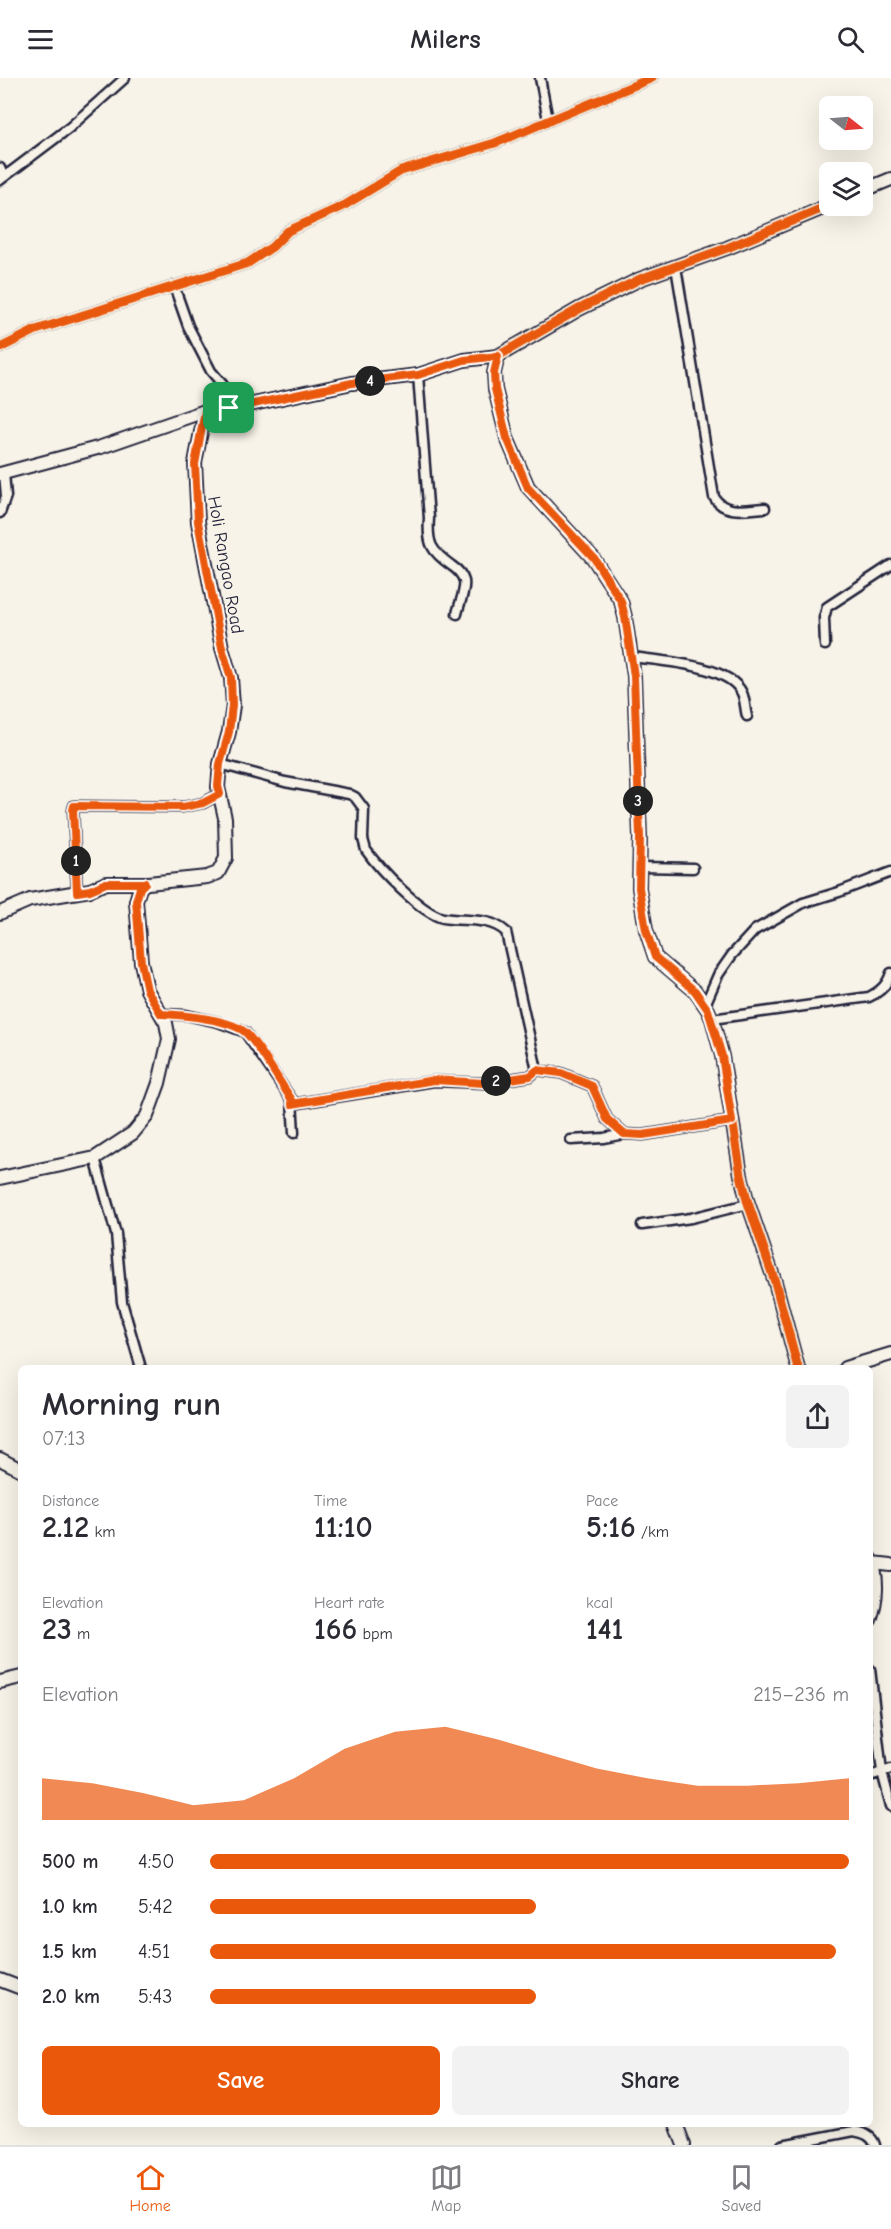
<!DOCTYPE html>
<meta charset="utf-8">
<style>
body{margin:0;font-family:"Comic Neue",sans-serif;background:#f2f2f3;color:#2b2b33;height:100vh;display:flex;flex-direction:column;font-size:22px;white-space:nowrap}
*{box-sizing:border-box;margin:0}
p{font-size:20px;color:#7c7c81}
.icon{flex:none;width:33px;height:33px;fill:none;stroke:currentColor;stroke-width:2;stroke-linecap:round;stroke-linejoin:round}
.map{position:relative;flex:1;overflow:hidden}
.details{position:absolute;left:18px;top:1287px;width:855px;height:762px;display:flex;flex-direction:column;background:#fff;border-radius:9px;box-shadow:0 6px 24px #0002}
.details>*{flex:none}
.needle{width:39px;rotate:107deg}
.buttons{position:absolute;left:819px;top:18px;display:grid;gap:12px}
.buttons a{display:grid;place-items:center;width:54px;height:54px;border-radius:9px;background:#fff;box-shadow:0 6px 24px #0002;font-size:30px}
.pin{position:absolute;display:grid;place-items:center;width:51px;height:51px;color:#fff;margin:-26px;border-radius:12px;box-shadow:0 3px 9px #0006}
.km{position:absolute;width:30px;height:30px;margin:-15px;border-radius:50%;background:#222;color:#fff;font-size:16px;line-height:30px;text-align:center}
.round{display:grid;place-items:center;flex:none;width:63px;height:63px;border-radius:9px;background:#f2f2f3}
.overview{display:flex;align-items:center;justify-content:space-between;height:102px;padding:0 24px}
h1{font-size:33px;font-weight:700;line-height:45px}
.figures{display:grid;grid-template-columns:repeat(3,1fr);gap:9px;height:102px;padding:6px 24px}
.figures div{display:grid;align-content:center}
.figures b{font-size:30px;font-weight:700}
.figures small{font-size:16px;font-weight:400}
.figures p{font-size:16px}
.chart{height:168px;padding:12px 24px}
.chart p{display:flex;justify-content:space-between}
.chart svg{width:100%;height:108px;margin-top:6px;fill:#ea580c;opacity:.7}
.primary-button{display:flex;gap:12px;margin-top:auto;padding:12px 24px}
.primary-button a{flex:1;height:69px;border-radius:9px;background:#ea580c;color:#fff;font-size:24px;font-weight:700;line-height:69px;text-align:center}
.primary-button a+a{background:#f2f2f3;color:#2b2b33}
ul{padding:0 24px;list-style:none;font-size:20px}
li{display:grid;grid-template-columns:96px 72px 1fr;align-items:center;height:45px}
li i{height:15px;border-radius:8px;background:#ea580c}
header{display:flex;justify-content:space-between;align-items:center;height:78px;padding:0 24px;background:#fff;font-size:27px;font-weight:700}
.menu{display:flex;justify-content:space-around;align-items:center;height:84px;border-top:2px solid #e1e1e2;background:#fff;font-size:16px;color:#7c7c81}
.menu a{display:grid;justify-items:center;gap:3px}
.menu .active{color:#ea580c}
.map>svg:first-child{display:block}
.lines{fill:none;stroke-linecap:round;stroke-linejoin:round}
.street-casing{stroke:#22223b;stroke-width:13}
.secondary-casing{stroke:#22223b;stroke-width:16}
.street{stroke:#f7f3e8;stroke-width:8}
.secondary{stroke:#f7f3e8;stroke-width:12}
.cycleway-casing{stroke:#f7f3e8;stroke-width:13}
.cycleway{stroke:#e8590c;stroke-width:9}
.route-casing{stroke:#fff;stroke-width:12}
.route{stroke:#ea580c;stroke-width:8}
.labels{text-anchor:middle;stroke-width:4.5;stroke-linejoin:round;paint-order:stroke}
.street-label{font-size:18px;fill:#22223b;stroke:#f7f3e8}
</style>
<header><svg class="icon" aria-label="menu" viewBox="0 0 24 24"><path d="M4 6h16M4 12h16M4 18h16"/></svg>Milers<svg class="icon" aria-label="search" viewBox="0 0 24 24"><circle cx="10" cy="10" r="6"/><path d="M15 15l6 6"/></svg></header>
<div class="map">
<svg width="891" height="2067" viewBox="0 0 891 2067">
<rect width="100%" height="100%" fill="#f7f3e8"/>
<filter id="ink" filterUnits="userSpaceOnUse"><feTurbulence type="fractalNoise" baseFrequency=".0167" numOctaves="2"/><feDisplacementMap in="SourceGraphic" scale="12" xChannelSelector="R" yChannelSelector="G"/><feConvolveMatrix kernelMatrix="1 2 1 2 8 2 1 2 1" color-interpolation-filters="sRGB"/></filter>
<g filter="url(#ink)">
<g class="lines">
<g class="street-casing">
<path id="street" d="M540,0l8,42
M0,90l4,9
M0,102l69,-52 56,-50
M676,189l38,230c10,18 33,12 51,11
M174,208l14,40 23,45 12,14 6,23
M0,270l36,-18 212,-67 24,-16 16,-16 57,-26 56,-34 94,-28 157,-65
M418,297l11,143c-2,26 2,33 23,48 6,4 10,8 12,15 2,9 -5,23 -7,33
M0,435l6,-17 -2,-23
M825,567l-1,-27 3,-11 64,-42
M632,579c27,4 97,7 110,36 3,6 3,16 5,23
M220,686l65,18 64,12 6,3 9,12 -1,30 3,11c13,19 55,63 77,68 21,4 46,-2 63,14l31,138
M639,789l54,1
M77,814l-4,-82 1,-4 109,1 20,-4 17,-9
M705,927l13,-30 14,-20 23,-25 48,-27 36,-11 52,-20
M161,936l25,1 32,7 27,10 47,68 2,33
M712,941l157,-22c12,-6 18,-12 22,-24
M293,1026l141,-23 50,2 46,-7 7,-6 24,3 31,13 15,33 17,15 19,1 89,-14
M571,1062l33,-2 20,-4
M95,1080l21,76 6,68 19,66
M642,1147l49,-7 57,-14
M870,1591l12,103 9,34
M870,1698l21,-7
M782,2067l72,-14c9,2 18,4 21,14"/>
</g>
<g class="secondary-casing">
<path id="secondary" d="M862,113l29,-12
M0,396l101,-27 104,-36 39,-5 108,-23 66,-8 46,-15 34,-4
M0,835l30,-13 60,-10 16,-7h42l59,-6 11,-4 8,-15 -1,-40 -7,-31 2,-23 9,-32 4,-27 -2,-27 -9,-30 -24,-126 -3,-59 10,-52
M0,1100l95,-20 38,-25 14,-17 12,-33 10,-44 -3,-16 -19,-33 -6,-28 -5,-61 4,-13 5,-5
M798,1290l-23,-86 -28,-82 -6,-25 -19,-119 -10,-37 -4,-9 -13,-19 -40,-34 -9,-27 -7,-42 1,-51 -6,-161 -9,-59 -4,-16 -28,-43 -65,-71 -21,-49 -12,-49 -1,-16 4,-17 81,-47 61,-30 87,-31 103,-43
M845,1290l46,-14
M0,1381l21,11
M870,1479c9,20 7,44 0,63
M873,1485l18,2
M0,1604l21,-5
M0,1902l21,8
M676,2046l8,21"/>
</g>
<use href="#street" class="street"/>
<use href="#secondary" class="secondary"/>
<g class="cycleway-casing">
<path id="cycleway" d="M0,270l36,-18 212,-67 24,-16 16,-16 57,-26 56,-34 94,-28 157,-65
M798,1290l-23,-86 -28,-82 -6,-25 -19,-119 -10,-37 -4,-9 -13,-19 -40,-34 -9,-27 -7,-42 1,-51 -6,-161 -9,-59 -4,-16 -28,-43 -65,-71 -21,-49 -12,-49 -1,-16 4,-17 81,-47 61,-30 87,-31 103,-43"/>
</g>
<use href="#cycleway" class="cycleway"/>
</g>
</g>
<g class="lines" filter="url(#ink)">
<g class="route-casing">
<path id="route" d="M498,278l-4,17 1,16 12,49 21,50 66,70 27,43 4,16 9,59 6,161 -1,51 7,42 9,27 40,34 13,19 14,46 10,65 -89,14 -19,-1 -17,-15 -15,-33 -31,-13 -24,-3 -7,6 -46,7 -50,-3 -142,24v-4c-14,-20 -29,-49 -45,-66 -14,-15 -65,-19 -86,-20l-14,-24 -6,-28 -5,-61 4,-13 5,-5h-39l-16,7 -13,2 -4,-82 1,-4 109,1 20,-4 17,-9 -2,-8 2,-22 9,-32 3,-27 -1,-27 -9,-30 -24,-126 -3,-58 10,-53 39,-5 108,-23 66,-8 46,-15z"/>
</g>
<use href="#route" class="route"/>
</g>
<g class="labels">
<g class="street-label">
<text transform="translate(226 487) rotate(80)" y="6">Holi Rangao Road</text>
</g>
</g>
</svg>
<div class="buttons">
<a><svg class="needle" viewBox="-14 -14 28 28"><path d="M0-13l5 13h-10z" fill="#e53935"/><path d="M0 13l5-13h-10z" fill="#7c7c81"/></svg></a>
<a><svg class="icon" aria-label="layers" viewBox="0 0 24 24"><path d="M12 4l9 5-9 5-9-5zM3 14l9 5 9-5"/></svg></a>
</div>
<div class="pin" style="left:229px;top:330px;background:#1e9e55"><svg class="icon" aria-label="arrive" viewBox="0 0 24 24"><path d="M6 21V4h12l-3 4 3 4H6"/></svg></div>
<b class="km" style="left:76px;top:783px">1</b>
<b class="km" style="left:496px;top:1003px">2</b>
<b class="km" style="left:638px;top:723px">3</b>
<b class="km" style="left:370px;top:303px">4</b>
<section class="details">
<div class="overview"><div><h1>Morning run</h1><p>07:13</p></div><a class="round"><svg class="icon" aria-label="share" viewBox="0 0 24 24"><path d="M12 15V3M7 8l5-5 5 5M5 13v7h14v-7"/></svg></a></div>
<div class="figures">
<div><p>Distance</p><b>2.12<small> km</small></b></div>
<div><p>Time</p><b>11:10</b></div>
<div><p>Pace</p><b>5:16<small> /km</small></b></div>
</div>
<div class="figures">
<div><p>Elevation</p><b>23<small> m</small></b></div>
<div><p>Heart rate</p><b>166<small> bpm</small></b></div>
<div><p>kcal</p><b>141</b></div>
</div>
<div class="chart"><p><span>Elevation</span>215–236 m</p>
<svg viewBox="0 0 160 44" preserveAspectRatio="none"><path d="M0 44V27L10 29L20 33L30 38L40 36L50 27L60 15L70 8L80 6L90 11L100 17L110 23L120 27L130 30L140 30L150 29L160 27V44z"/></svg>
</div>
<ul>
<li><b>500 m</b>4:50<i style="width:100%"></i></li>
<li><b>1.0 km</b>5:42<i style="width:51%"></i></li>
<li><b>1.5 km</b>4:51<i style="width:98%"></i></li>
<li><b>2.0 km</b>5:43<i style="width:51%"></i></li>
</ul>
<div class="primary-button"><a>Save</a><a>Share</a></div>
</section>
</div>
<nav class="menu">
<a class="active"><svg class="icon" aria-label="home" viewBox="0 0 24 24"><path d="M3 11l9-7 9 7M6 9v11h12V9"/></svg>Home</a>
<a><svg class="icon" aria-label="map" viewBox="0 0 24 24"><path d="M3 6l6-2 6 2 6-2v14l-6 2-6-2-6 2zM9 4v14M15 6v14"/></svg>Map</a>
<a><svg class="icon" aria-label="saved" viewBox="0 0 24 24"><path d="M7 4h10v16l-5-4-5 4z"/></svg>Saved</a>
</nav>
